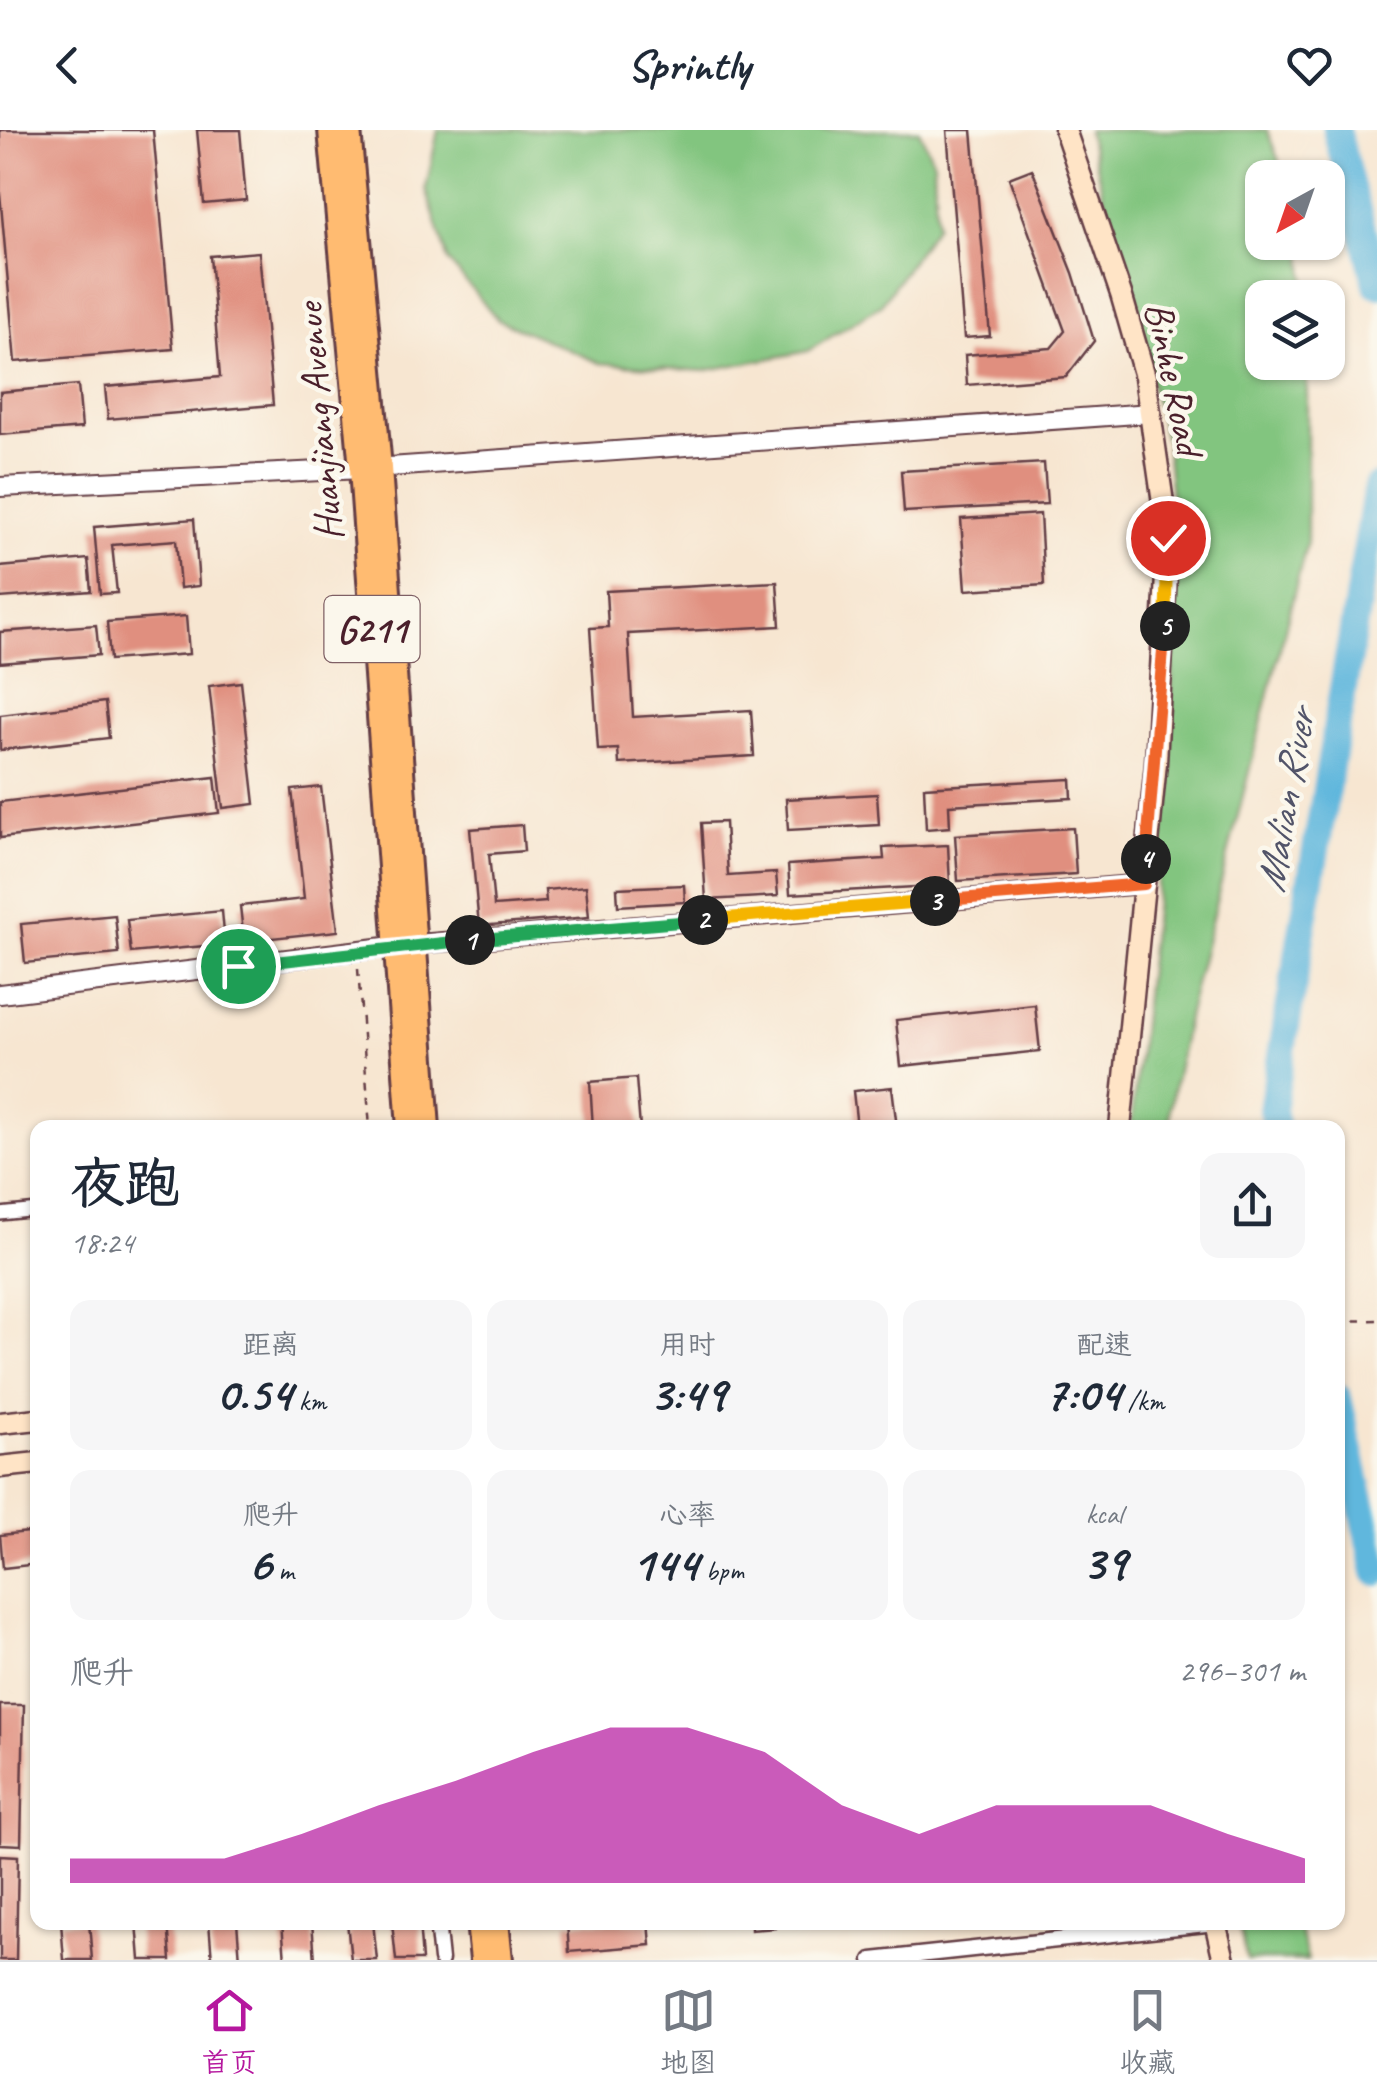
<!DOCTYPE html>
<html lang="zh">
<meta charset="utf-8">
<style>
body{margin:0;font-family:Caveat,"LXGW WenKai TC",sans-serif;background:#f6f6f7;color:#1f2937;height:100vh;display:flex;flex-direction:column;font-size:38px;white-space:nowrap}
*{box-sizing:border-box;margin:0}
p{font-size:32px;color:#747a83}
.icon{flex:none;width:55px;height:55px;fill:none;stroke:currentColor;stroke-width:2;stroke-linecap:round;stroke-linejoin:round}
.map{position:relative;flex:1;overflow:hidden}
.sheet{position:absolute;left:30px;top:990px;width:1315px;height:810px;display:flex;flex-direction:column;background:#fff;border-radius:20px;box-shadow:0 2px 8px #0004}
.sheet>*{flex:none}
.needle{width:65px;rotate:220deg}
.controls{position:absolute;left:1245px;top:30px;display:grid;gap:20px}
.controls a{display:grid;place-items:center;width:100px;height:100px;border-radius:20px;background:#fff;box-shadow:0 2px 8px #0004;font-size:50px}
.pin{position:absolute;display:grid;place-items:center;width:85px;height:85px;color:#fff;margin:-42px;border:5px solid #fff;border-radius:50%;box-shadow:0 2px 10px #0007}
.km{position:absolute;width:50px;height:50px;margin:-25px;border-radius:50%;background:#222;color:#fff;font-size:28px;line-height:50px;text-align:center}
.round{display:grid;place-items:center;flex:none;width:105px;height:105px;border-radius:20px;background:#f6f6f7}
.summary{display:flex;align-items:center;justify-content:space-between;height:170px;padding:0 40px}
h1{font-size:55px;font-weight:700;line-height:75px}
.stats{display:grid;grid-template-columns:repeat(3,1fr);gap:15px;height:170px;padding:10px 40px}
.stats div{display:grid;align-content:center;border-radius:20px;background:#f6f6f7;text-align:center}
.stats b{font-size:50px;font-weight:700}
.stats small{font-size:28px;font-weight:400}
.stats p{font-size:28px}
.chart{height:280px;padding:20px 40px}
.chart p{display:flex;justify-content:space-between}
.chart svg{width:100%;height:180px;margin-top:10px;fill:#b5179e;opacity:.7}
header{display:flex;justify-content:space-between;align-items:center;height:130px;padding:0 40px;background:#fff;font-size:45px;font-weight:700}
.menu{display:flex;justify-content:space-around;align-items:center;height:140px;border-top:2px solid #e0e1e3;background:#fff;font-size:28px;color:#747a83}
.menu a{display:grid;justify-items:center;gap:5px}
.menu .active{color:#b5179e}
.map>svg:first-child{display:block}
.green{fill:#82c57f;stroke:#667255;stroke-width:2.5}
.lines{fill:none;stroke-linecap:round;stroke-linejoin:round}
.river{stroke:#60b7dd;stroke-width:28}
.building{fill:#e08f7f}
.pedestrian-casing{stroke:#643d44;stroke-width:16}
.minor-casing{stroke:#643d44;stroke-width:19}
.tertiary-casing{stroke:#643d44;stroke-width:22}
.secondary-casing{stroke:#643d44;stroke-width:25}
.trunk-casing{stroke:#643d44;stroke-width:28}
.path{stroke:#643d44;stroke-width:2.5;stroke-dasharray:8 8;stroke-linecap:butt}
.pedestrian{stroke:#fff;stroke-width:11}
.minor{stroke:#fff;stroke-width:14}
.tertiary{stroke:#fff;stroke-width:18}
.secondary{stroke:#ffe4c6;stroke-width:20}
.trunk{stroke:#ffbb71;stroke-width:22}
.split-1-casing{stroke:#fff;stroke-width:20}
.split-2-casing{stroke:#fff;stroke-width:20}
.split-3-casing{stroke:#fff;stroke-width:20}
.split-4-casing{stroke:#fff;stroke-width:20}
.split-5-casing{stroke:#fff;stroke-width:20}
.split-6-casing{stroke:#fff;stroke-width:20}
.split-1{stroke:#22a559;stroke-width:12}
.split-2{stroke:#22a559;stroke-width:12}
.split-3{stroke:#f5b400;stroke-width:12}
.split-4{stroke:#f0652b;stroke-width:12}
.split-5{stroke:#f0652b;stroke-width:12}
.split-6{stroke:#f5b400;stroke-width:12}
.labels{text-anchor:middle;stroke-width:9;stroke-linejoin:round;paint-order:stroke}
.shield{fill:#fbf7ec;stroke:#7f6065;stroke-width:2.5}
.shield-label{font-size:38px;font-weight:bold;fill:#4a1f2b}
.street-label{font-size:40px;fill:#4a1f2b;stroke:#fbf7ec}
.water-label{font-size:42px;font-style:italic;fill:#525469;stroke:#fbf7ec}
</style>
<header><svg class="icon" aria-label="back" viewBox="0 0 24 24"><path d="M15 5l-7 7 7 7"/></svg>Sprintly<svg class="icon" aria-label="heart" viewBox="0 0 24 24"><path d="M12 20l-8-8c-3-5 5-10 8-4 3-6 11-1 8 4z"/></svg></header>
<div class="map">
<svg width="1377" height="1830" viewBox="0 0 1377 1830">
<rect width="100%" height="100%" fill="#fbf7ec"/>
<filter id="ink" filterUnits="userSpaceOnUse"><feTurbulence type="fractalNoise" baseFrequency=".01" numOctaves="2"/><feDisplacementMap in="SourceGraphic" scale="20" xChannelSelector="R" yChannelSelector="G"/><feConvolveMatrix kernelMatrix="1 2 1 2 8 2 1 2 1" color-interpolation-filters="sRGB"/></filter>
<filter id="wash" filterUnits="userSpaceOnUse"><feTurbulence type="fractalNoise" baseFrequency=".0048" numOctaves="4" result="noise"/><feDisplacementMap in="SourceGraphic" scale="40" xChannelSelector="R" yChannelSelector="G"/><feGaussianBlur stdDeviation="2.25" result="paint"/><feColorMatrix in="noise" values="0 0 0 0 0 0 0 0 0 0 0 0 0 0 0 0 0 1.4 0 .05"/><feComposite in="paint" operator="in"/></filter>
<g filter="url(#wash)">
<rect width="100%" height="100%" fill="#f7e6d1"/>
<path class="green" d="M438,0h481l15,32 2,63 -55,80 -73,46 -105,20 -103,-8 -102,-43 -50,-59 -22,-72z
M1087,0h180l18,47 -23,1v64l40,1 5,54 -45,1v64l45,1v179l-119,471 -18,95v19h-39l37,-346 9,-223 -11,-115z
M1238,1793h59l11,37h-61z"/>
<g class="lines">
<path class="river" d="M1336,0l41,154
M1276,998l-4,-18 105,-623
M1338,1268l39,174"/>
</g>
<g id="blocks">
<path class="building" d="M0,0h153l20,219 -158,13 -15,-169z
M197,0h43l6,70 -42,4z
M947,0h25l18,206 -26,2z
M1032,39l41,104 21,68 -28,36 -99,8 -2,-30 86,-7 14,-17 -56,-153z
M259,122l14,153 -165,14 -3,-32 115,-10 -10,-121z
M78,255l4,43 -82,7v-43z
M1044,333l3,41 -143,8 -3,-41z
M1040,384l4,71 -78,5 -5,-71z
M194,389l5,67 -19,2 -4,-48 -64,5 5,48 -17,1 -6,-67z
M88,429l3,32 -91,7v-31z
M777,452l3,44 -152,8 5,83 118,-7 3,46 -135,8 -1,-15 -20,1 -8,-122 18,-1 -2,-36z
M186,486l3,38 -79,6 -3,-38z
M96,495l3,30 -99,8v-31z
M241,552l14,122 -32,4 -14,-122z
M105,572l4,36 -109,12v-35z
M215,647l4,36 -219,25v-36z
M1071,649l1,19 -123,7 1,22 -24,2 -2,-42z
M321,657l17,144 -94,10 -4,-35 64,-7 -12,-109z
M877,664l2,31 -91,5 -2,-31z
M725,692l3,54 48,-3 2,23 -72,4 -5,-77z
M522,695l2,26 -35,3 5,52 52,-4 -1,-12 41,-4 3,31 -110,9 -9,-97z
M1073,698l3,46 -118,7 -3,-46z
M948,715l2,40 -160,9 -2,-29 96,-6 -1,-11z
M684,755l1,17 -67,4 -1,-18z
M222,781l3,33 -94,9 -4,-33z
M115,785l4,39 -94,9 -4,-39z
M1035,875l5,46 -139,15 -5,-46z
M636,948l4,50h-47l-3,-46z
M892,957l5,41h-40l-4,-37z
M38,1401v33l-35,4 -3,-33z
M0,1575h24l-3,140 -21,-1z
M0,1725l18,1 -2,104h-16z
M61,1792h28l3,38h-28z
M137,1792h31l3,38h-31z
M209,1792h28l3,38h-28z
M282,1792h30l3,38h-30z
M347,1792h26l4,38h-26z
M392,1792h27l3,38h-26z
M567,1792h82l2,23 -82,7z
M751,1792h24v6l-24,2z"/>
</g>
</g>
<g filter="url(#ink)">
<use href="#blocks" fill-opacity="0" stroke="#643d44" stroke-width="2.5"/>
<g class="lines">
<g class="pedestrian-casing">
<path id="pedestrian" d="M0,1084l38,-4"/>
</g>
<g class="minor-casing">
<path id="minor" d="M437,1792l4,38
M872,1830l343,-37"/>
</g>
<g class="tertiary-casing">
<path id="tertiary" d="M0,357l361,-18 790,-56
M0,864l393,-48 751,-62"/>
</g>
<g class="secondary-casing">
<path id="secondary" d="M1065,0l56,164 24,83 23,161 -12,225 -36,365
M0,1293l38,-4
M0,1337l38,-4
M1215,1792l9,38"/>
</g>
<g class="trunk-casing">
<path id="trunk" d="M330,0l31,339 48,659
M349,0l31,338 48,660
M478,1792l4,38
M497,1792l4,38"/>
</g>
<path class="path" d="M358,839l12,159
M1338,1191l39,-1"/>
<use href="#pedestrian" class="pedestrian"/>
<use href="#minor" class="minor"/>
<use href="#tertiary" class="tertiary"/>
<use href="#secondary" class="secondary"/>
<use href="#trunk" class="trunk"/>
</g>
</g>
<g class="lines" filter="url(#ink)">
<g class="split-1-casing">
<path id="split-1" d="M238,836l232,-26"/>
</g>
<g class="split-2-casing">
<path id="split-2" d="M470,810l233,-20"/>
</g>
<g class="split-3-casing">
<path id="split-3" d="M703,790l232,-19"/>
</g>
<g class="split-4-casing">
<path id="split-4" d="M935,771l209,-17 2,-25"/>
</g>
<g class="split-5-casing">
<path id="split-5" d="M1146,729l19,-233"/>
</g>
<g class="split-6-casing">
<path id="split-6" d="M1165,496l3,-88"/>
</g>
<use href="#split-1" class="split-1"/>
<use href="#split-2" class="split-2"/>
<use href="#split-3" class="split-3"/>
<use href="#split-4" class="split-4"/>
<use href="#split-5" class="split-5"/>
<use href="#split-6" class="split-6"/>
</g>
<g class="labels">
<rect class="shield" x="324.5" y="466" width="95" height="66" rx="8"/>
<g class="shield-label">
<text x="372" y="512">G211</text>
</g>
<g class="street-label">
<text transform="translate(1175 248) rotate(78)" y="14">Binhe Road</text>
<text transform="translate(318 292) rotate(-95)" y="14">Huanjiang Avenue</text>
</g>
<g class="water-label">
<text transform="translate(1284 671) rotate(-80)" y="15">Malian River</text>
</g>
</g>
</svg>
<div class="controls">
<a><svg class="needle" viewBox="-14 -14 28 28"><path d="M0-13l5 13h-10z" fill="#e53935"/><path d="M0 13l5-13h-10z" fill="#747a83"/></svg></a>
<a><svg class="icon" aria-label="layers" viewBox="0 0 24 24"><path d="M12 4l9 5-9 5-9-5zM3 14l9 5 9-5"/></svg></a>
</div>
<div class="pin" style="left:238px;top:836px;background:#1e9e55"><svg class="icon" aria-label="arrive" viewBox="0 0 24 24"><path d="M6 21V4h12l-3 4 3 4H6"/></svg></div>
<div class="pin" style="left:1168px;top:408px;background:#d93025"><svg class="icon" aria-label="check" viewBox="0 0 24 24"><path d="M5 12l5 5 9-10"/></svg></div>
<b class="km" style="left:470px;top:810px">1</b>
<b class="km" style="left:703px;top:790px">2</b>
<b class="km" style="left:935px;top:771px">3</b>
<b class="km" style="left:1146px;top:729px">4</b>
<b class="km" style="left:1165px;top:496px">5</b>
<section class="sheet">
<div class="summary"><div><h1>夜跑</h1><p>18:24</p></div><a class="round"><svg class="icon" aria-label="share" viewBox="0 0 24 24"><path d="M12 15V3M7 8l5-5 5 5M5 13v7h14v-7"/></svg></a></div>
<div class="stats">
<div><p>距离</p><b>0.54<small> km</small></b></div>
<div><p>用时</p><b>3:49</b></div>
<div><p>配速</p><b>7:04<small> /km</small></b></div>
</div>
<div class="stats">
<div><p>爬升</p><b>6<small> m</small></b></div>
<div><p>心率</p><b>144<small> bpm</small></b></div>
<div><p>kcal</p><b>39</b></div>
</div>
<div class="chart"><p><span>爬升</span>296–301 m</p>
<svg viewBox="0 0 160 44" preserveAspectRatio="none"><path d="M0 44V38L10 38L20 38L30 32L40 25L50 19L60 12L70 6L80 6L90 12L100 25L110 32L120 25L130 25L140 25L150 32L160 38V44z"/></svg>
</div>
</section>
</div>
<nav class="menu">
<a class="active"><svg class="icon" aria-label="home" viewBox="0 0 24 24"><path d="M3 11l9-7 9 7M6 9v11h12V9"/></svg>首页</a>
<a><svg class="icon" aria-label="map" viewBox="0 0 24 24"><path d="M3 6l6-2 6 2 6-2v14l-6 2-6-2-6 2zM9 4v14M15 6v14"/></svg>地图</a>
<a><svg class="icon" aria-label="saved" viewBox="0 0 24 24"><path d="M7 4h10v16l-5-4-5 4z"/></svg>收藏</a>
</nav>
